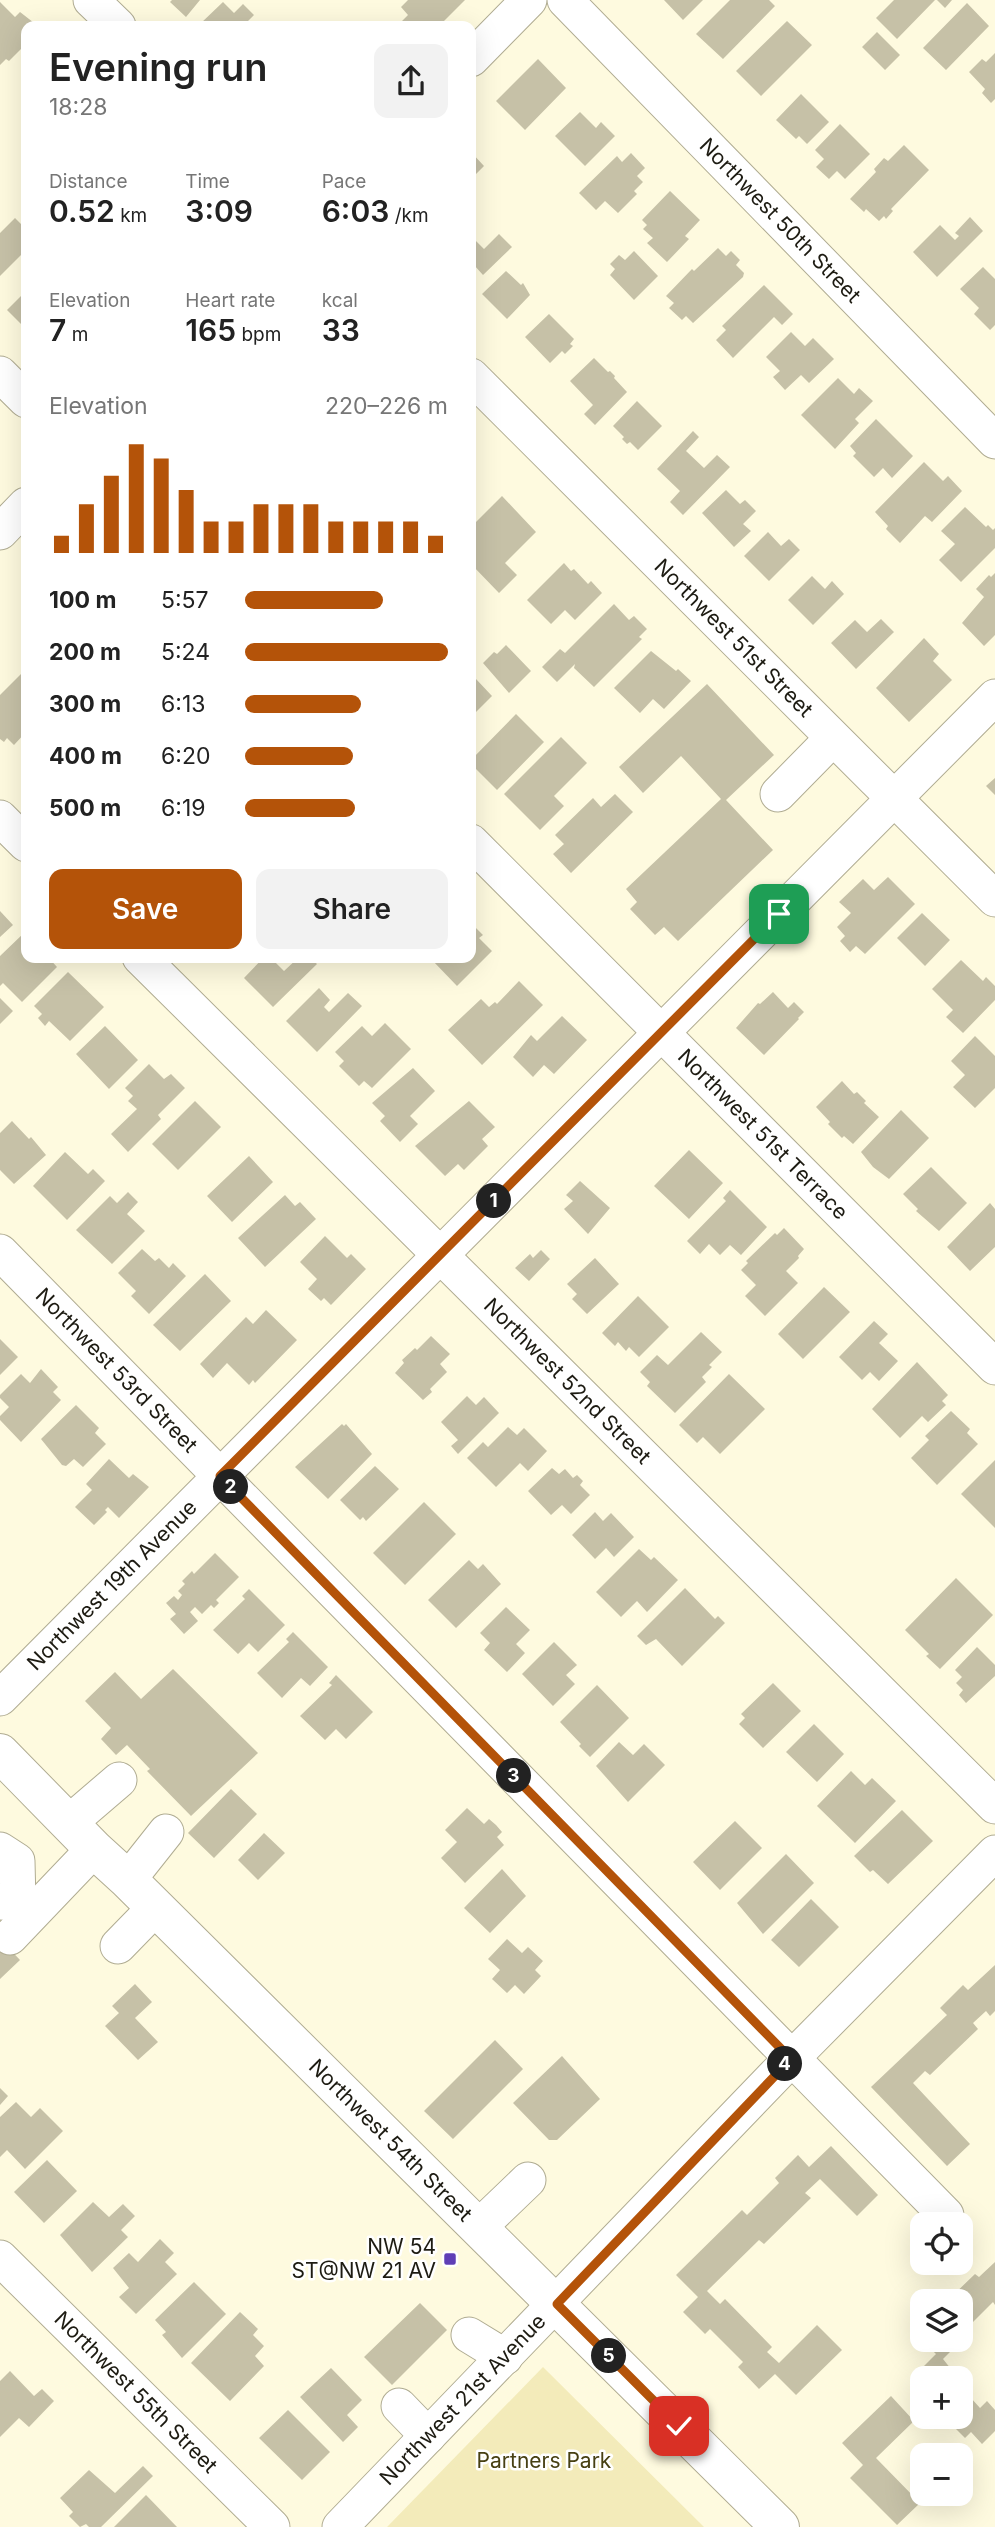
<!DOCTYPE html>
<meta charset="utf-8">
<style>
body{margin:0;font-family:Inter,sans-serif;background:#f2f2f2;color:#222;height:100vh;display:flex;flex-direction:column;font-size:26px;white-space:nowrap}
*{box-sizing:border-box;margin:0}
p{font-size:23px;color:#767676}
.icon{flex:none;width:38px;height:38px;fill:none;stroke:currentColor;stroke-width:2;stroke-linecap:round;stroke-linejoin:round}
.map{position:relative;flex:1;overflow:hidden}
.panel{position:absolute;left:21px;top:21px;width:455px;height:942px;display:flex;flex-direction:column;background:#fff;border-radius:14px;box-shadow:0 7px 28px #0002}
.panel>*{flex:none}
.tools{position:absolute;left:910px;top:2212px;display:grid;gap:14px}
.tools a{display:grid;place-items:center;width:63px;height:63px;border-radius:14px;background:#fff;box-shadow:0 7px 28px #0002;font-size:35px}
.pin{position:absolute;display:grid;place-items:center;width:60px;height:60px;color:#fff;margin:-30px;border-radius:14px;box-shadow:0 4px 10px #0006}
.km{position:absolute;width:35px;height:35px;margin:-18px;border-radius:50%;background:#222;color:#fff;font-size:19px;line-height:35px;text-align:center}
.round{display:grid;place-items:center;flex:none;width:74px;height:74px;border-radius:14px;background:#f2f2f2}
.head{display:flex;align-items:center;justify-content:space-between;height:119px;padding:0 28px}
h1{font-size:38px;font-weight:600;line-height:52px}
.figures{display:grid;grid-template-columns:repeat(3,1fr);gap:10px;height:119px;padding:7px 28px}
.figures div{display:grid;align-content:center}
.figures b{font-size:30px;font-weight:600}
.figures small{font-size:19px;font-weight:400}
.figures p{font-size:19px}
.chart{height:196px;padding:14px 28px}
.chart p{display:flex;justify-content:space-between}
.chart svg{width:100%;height:126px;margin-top:7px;stroke:#b45309;stroke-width:6}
.cta{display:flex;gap:14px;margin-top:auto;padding:14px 28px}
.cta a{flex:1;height:80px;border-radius:14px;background:#b45309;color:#fff;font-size:28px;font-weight:600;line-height:80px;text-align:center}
.cta a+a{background:#f2f2f2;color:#222}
ul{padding:0 28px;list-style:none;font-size:23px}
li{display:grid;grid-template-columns:112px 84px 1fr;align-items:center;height:52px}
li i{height:18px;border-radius:9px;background:#b45309}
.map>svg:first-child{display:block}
.green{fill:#f3ebba}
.building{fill:#c6c1a7}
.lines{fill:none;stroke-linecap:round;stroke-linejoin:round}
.minor-casing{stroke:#b0ac92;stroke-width:37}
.major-casing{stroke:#b0ac92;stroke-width:40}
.minor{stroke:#fff;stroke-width:35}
.major{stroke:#fff;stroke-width:38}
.route-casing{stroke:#fff;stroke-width:14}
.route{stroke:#b45309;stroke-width:9}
.poi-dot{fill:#5f3eb6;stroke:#fff;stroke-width:2.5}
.labels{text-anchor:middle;stroke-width:5;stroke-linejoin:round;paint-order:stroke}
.street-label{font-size:21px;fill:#1d1b12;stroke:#fff}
.poi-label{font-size:21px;fill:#1d1b12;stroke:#fff;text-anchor:end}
.park-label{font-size:21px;fill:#474013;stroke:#fff}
</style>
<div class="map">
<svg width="995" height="2527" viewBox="0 0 995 2527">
<rect width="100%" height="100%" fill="#fefadf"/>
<path class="green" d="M543,2367l161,160h-317z"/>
<path class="building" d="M172,0h28l-14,17 -16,-15z
M408,0h57l-26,26h-42l11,-11 -7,-8z
M664,0h39l-20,20z
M730,0h39l6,6 -52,53 -27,-25z
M894,0h41l-38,39 -21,-21z
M937,0h15l-7,8z
M0,2l15,15 5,-5 18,14h-12v18l-17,17 -3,-2 -6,6z
M223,2l11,11 9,-9 11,11 -9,9 2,2h-45l-2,-2z
M967,3l22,23 -43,44 -23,-22z
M787,21l25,24 -51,51 -25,-25z
M877,32l23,23 -15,15 -23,-23z
M995,53v46l-4,4 -9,-10 3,-4 -16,-17 13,-13 4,3z
M538,59l28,29 -41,42 -29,-29z
M801,94l28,28 -22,22 -8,-8 -3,3 -20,-19z
M580,112l16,16 5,-6 14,14 -30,30 -30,-30z
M840,124l30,30 -25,25 -8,-8 -8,8 -13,-12 8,-8 -9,-9z
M904,145l25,25 -38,39 2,2 -7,8 -2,-3 -5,5 -13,-12 -2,3 -14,-13 26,-27 -2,-3 10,-11 4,3z
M471,152l13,14 -13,13z
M631,153l14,15 -8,8 6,6 -9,9 3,3 -19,19 -13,-12 -9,9 -17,-17 38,-37 5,6z
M670,191l30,29 -15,16 4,3 -22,23 -20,-19 6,-5 -10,-9 4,-4 -5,-5z
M970,217l13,14 -46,46 -24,-25 27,-27 15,15 4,-4 -4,-3z
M15,218l11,11v24l-3,4 -2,-2 -21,21v-43z
M499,234l13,13 -29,28 -9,-10 -3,3v-32l13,13z
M718,248l8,8 5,-5 9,9 -4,5 8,8 -1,4 -50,46 -7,-7 -4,4 -13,-12 5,-5 -8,-7 26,-27 2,2z
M634,251l24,25 -24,24 -24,-25 5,-6 -5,-5 9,-9 6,5z
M983,267l12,12v46l-5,5 -16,-16 5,-6 -19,-19z
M506,271l15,14 2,-2 7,12 -23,24 -25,-25z
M764,285l29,29 -11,11 -8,-8 -41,41 -17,-18 10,-10 -4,-4z
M26,291v38l-19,-19z
M549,314l25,25 -4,5 3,2 -8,8 -3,-3 -12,12 -25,-26z
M791,332l14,14 8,-8 21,21 -25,24 -8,-8 -16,15 -12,-13 7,-6 -14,-14z
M594,358l14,14 2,-1 5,5 -1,2 13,14 -32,33 -11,-11 9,-9 -23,-24z
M838,378l16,16 5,-6 14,13 -18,18 4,4 -24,26 -34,-34z
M637,401l25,25 -24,24 -8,-8 -3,2 -5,-5 2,-2 -11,-11z
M876,419l37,37 -21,22 -9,-10 -9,9 -21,-21 3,-3 -6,-7z
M693,431l6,6 -13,14 18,17 13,-13 13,12 -47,48 -13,-13 10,-11 -23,-22z
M924,462l19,19 5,-5 14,15 -30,31 -7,-6 -25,27 -14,-14 2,-3 -13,-14z
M726,490l14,14 5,-4 11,11 -13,13 8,7 -17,16 -32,-34z
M502,496l34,36 -31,31 12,12 -18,18 -28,-29 2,-34 -2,-3z
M965,507l21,20 2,-2 5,5 2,-2v20l-34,34 -22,-22 16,-16 -14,-13z
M768,532l13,14 8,-7 11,11 -31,31 -25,-25z
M564,563l7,8 3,-2 14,15 3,-3 11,12 -27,27 -10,-10 -14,14 -24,-24z
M995,573v62l-11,11 -22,-23 22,-26 -8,-8 13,-14 2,2z
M812,576l13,13 7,-8 12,13 -31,31 -25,-25z
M614,604l15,16 5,-4 13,13 -8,8 3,2 -48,48 -20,-19 1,-4 -18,18 -15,-15 18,-18 5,4z
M881,619l13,13 -38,37 -25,-26 24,-23 12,12z
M924,638l15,16 -6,7 19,19 -43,42 -33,-34z
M506,645l25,26 -22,22 -26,-30 11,-11 3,2z
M651,651l25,20 2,-2 13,12 -27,28 -11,-10 -13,14 -26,-25z
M26,669v63l-12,13 -7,-7 -3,4 -4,-3v-44z
M476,679l16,17 -21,21v-32z
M707,684l67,71 -48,45 47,50 -95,91 -14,-14 -9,8 -25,-26 7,-7 -11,-13 95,-90 -40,-43 -38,37 -24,-26z
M516,714l28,28 -47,48 -26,-26v-4z
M561,737l26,26 -33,33 10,10 -24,24 -36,-36z
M995,778v17l-9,-9z
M615,794l18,18 -62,61 -18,-19 11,-10 -9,-9 38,-37 8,9z
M888,877l27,27 -50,50 -9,-8 -6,6 -10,-11 5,-5 -8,-9 14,-14 -12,-11 24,-23 11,11z
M0,911l13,14 -13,12z
M922,913l28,27 -25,26 -28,-28z
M471,923l12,12 -4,3 13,13 -35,35 -25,-26 2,-3h37z
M25,932l1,25h22l9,10 -35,35 -19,-19 -3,3v-30z
M264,957h6l14,14 15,-14h11l7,7 -44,43 -29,-29z
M961,960l22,21 3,-4 9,9v14l-32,33 -17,-16 7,-7 -21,-21z
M68,972l36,35 -34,34 -21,-20 -4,5 -7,-8 4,-4 -8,-8z
M519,981l24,24 -61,60 -34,-35 33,-31 8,8 6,-5 2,2z
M319,988l11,12 -6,7 5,5 19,-19 14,13 -45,46 -31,-31z
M773,992l15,16 6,-6 10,10 -6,6 1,1 -35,36 -28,-27 22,-25 2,1z
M0,998l13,13 -13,13z
M562,1016l25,24 -33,34 -10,-9 -11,12 -20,-20 18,-22 6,6z
M385,1023l26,26 -39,39 -8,-7 -5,5 -20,-20 5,-5 -9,-9 27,-26 10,10z
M105,1026l33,34 -29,29 -33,-35z
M975,1036l20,20v32l-20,20 -22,-21 12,-12 -14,-14z
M149,1064l15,15 7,-5 14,14 -27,27 3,4 -33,33 -17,-18 26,-25 -9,-8 5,-5 -8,-8z
M413,1068l22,23 -25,25 8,8 -18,18 -20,-21 5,-5 -13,-13z
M842,1081l12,13 3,-2 9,9 -2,2 15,14 -26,27 -9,-8 -2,2 -14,-14 2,-2 -14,-15z
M195,1101l26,26 -43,43 -26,-26z
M469,1101l26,26 -13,12 6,7 -24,24 -6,-6 -13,12 -30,-30z
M901,1110l28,28 -40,41 -16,-12 -12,-15z
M12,1121l17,18 2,-2 15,18 -32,29 -14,-14v-37z
M689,1150l34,33 -34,36 -35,-33z
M65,1152l23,22 5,-5 12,12 -38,39 -34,-34z
M249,1156l24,26 -41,40 -25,-26z
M931,1167l36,36 -28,28 -23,-20 2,-2 -15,-15z
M580,1181l30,27 -22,26 -24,-25 9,-8 -7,-6z
M730,1190l37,37 -26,28 -11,-10 -10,10 -11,-11 -9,10 -13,-13 39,-40 -3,-3z
M128,1192l10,10 -11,12 18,17 -33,33 -36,-34 34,-34 7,7z
M285,1195l10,11 5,-4 16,17 -51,48 -27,-29z
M990,1203l5,6v38l-25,24 -23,-24z
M784,1228l20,21 -6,7 1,2 -13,13 12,12 -33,33 -20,-20 11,-11 -15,-15 7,-7 -2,-2 29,-28 2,2z
M325,1236l22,22 4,-4 15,15 -35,36 -7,-7 -3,3 -13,-12 9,-10 -17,-17z
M142,1249l13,12 4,-3 10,10 4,-5 13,13 -37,38 -18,-18 5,-5 -18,-18z
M541,1250l9,9 -21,22 -14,-13 15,-14 3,4z
M595,1258l24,26 -32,30 -15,-15 5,-5 -10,-10z
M205,1274l26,27 -51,50 -27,-26z
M824,1287l26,25 -47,47 -25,-25z
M638,1296l31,31 -30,30 -10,-10 -3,4 -8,-9 -3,4 -13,-13z
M266,1310l31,30 -42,43 -2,-3 -4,5 -22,-22 -14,15 -13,-14 46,-47 7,7z
M874,1321l14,13 -9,9 19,18 -19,20 -9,-9 -8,8 -23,-23z
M701,1332l21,20 -13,13 3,2 -10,10 4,5 -31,31 -28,-27 3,-4 -10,-10 17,-17 11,10z
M431,1336l19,18 -10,10 7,8 -17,17 2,3 -9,8 -28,-27 9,-10 -2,-3 13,-12 2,2z
M0,1339l18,18 -18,18z
M917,1362l31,33 -6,6 4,4 -18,17 -6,-6 -22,22 -28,-29z
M41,1369l17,18 -5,5 8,8 -40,42 -21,-22v-4l9,-9 -9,-9v-3l21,-21 9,9z
M729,1374l36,35 -45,45 -17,-17 -6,6 -18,-18z
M467,1396l9,9 8,-8 15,16 -41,41 -7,-8 7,-6 -17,-18z
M76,1405l23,23 -4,5 11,11 -23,23 -9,-8 -8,7 -4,-1 -21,-26z
M951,1411l19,18 -3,4 11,11 -41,41 -26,-27 18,-18 -4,-4z
M342,1424l2,2 2,-2 26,30 -44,45 -33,-32z
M508,1427l9,8 7,-7 23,23 -19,20 -8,-8 -24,24 -29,-29 16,-16 5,5z
M109,1459l20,19 4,-4 16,13 -30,31 -11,-11 -3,3 2,2 -13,13 -19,-18 17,-17 -6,-6z
M995,1460v68l-34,-34z
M375,1466l24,23 -33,32 -3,-4 -3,3 -20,-20z
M552,1468l7,6 6,-5 8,9 4,-3 6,6 -3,4 10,10 -19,19 -9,-9 -11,10 -23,-24z
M424,1502l32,32 -51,51 -32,-32z
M595,1512l8,9 8,-8 23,24 -20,20 -8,-9 -11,11 -23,-24z
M639,1549l12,11 3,-3 24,23 -31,32 -10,-11 -16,16 -25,-25z
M215,1553l24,24 -23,23 3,3 -5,5 -3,-3 -9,9 -7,-7 -5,5 8,9 -14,13 -14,-15 6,-5 -10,-11 8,-7 4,4 4,-5 -4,-4 7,-7 -3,-3 10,-10 2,3z
M469,1560l9,9 5,-5 18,20 -45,44 -28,-28z
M956,1578l37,37 -53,54 -14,-13 3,-2 -24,-24z
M685,1588l30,31 3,-3 7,7 -43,43 -26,-27 -10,6 -9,-9z
M249,1589l36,36 -27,27 -9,-9 -11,11 -25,-24 32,-31 -3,-3z
M506,1607l24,23 -14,14 9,9 -18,19 -23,-22 6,-7 -10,-10z
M293,1632l35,35 -18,19 -9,-8 -19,20 -25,-25 32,-31 -3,-3z
M554,1642l23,23 -11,10 9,9 -22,22 -31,-32z
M977,1647l18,18v11l-29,27 -7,-8 4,-5 -7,-7 6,-6 -7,-7z
M173,1669l85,84 -67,63 -44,-45 3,-2 -23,-24 -11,10 -15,-16 10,-11 -26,-27 30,-29 26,27z
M336,1675l37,37 -27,27 -10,-10 -11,11 -25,-24 32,-31 -3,-2z
M773,1683l28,28 -38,37 -24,-24 6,-6 -4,-4z
M597,1685l32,33 -39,39 -11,-11 2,-2 -21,-22z
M814,1724l30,30 -27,28 -31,-30z
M619,1742l14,13 11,-11 21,21 -37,37 -32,-36z
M851,1771l14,14 7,-7 24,23 -41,42 -38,-37z
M231,1789l26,25 -43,44 -26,-25z
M467,1808l17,16 5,-5 7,6 6,7 -5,5 7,8 -39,38 -24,-25 16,-16 -12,-12z
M902,1810l31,31 -45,43 -15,-14 -3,2 -16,-16z
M735,1821l27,27 -42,42 -27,-28z
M264,1833l21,20 -27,27 -20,-20z
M786,1854l28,29 -51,51 -26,-31z
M502,1869l24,27 -36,37 -26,-25z
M811,1899l28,28 -40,40 -28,-27z
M0,1939l20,21 -20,19z
M507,1939l15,14 6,-6 15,14 -8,9 6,6 -17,18 -9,-9 -8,8 -15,-14 8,-9 -12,-11z
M995,1965v46l-5,5 -4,-5 -13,12 5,6 -48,46 -5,-4 -12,12 57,61 -23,22 -76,-79 76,-72 -7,-7 23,-23 5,5z
M135,1984l17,18 -17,16 23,24 -20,18 -33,-34 14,-13 -7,-7z
M495,2040l28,29 -70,70 -29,-28z
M562,2056l38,43 -43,41h-8l-36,-37z
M0,2088l8,8 -8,9z
M16,2102l15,15 9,-9 23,23 -38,38 -18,-19 -7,7v-40z
M831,2146l47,49 -21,21 -37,-37 -15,14 6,5 -47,46 -5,-4 -52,51 13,13 5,-5 47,48 -5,5 12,11 38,-38 25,25 -46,45 -21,-21 -16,15 -21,-22 5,-5 -33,-33 -5,5 -22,-22 15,-15 -22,-22 66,-65 5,5 32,-32 -4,-5 23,-23 11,12z
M47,2160l30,31 -33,32 -30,-31z
M93,2202l16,15 14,-13 12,12 -14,14 7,7 -36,35 -32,-37z
M160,2239l14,14 -9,9 12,12 -41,40 -17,-17 10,-9 -16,-20 16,-15 9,9z
M995,2262v43l-2,-3 -32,32v-33h-14l28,-27 4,3z
M194,2282l32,32 -44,44 -20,-23 4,-3 -11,-12z
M420,2303l27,27 -55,55 -28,-28z
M240,2312l18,17 -5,6 11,11 -9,10 9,10 -34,35 -39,-38z
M922,2340h40l-19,19 8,10 -4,4 5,5h-30v6l-8,-8 22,-22z
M331,2368l31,32 -15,15 11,12 -15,15 -43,-45z
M10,2371l24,25 8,-7 12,12 -25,26 -10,-9 -19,19v-56z
M961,2387l19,21 7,-7 8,9v21l-13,13 -11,-12 -6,6 -21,-21h17z
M891,2396l23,25 -38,37 44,45 -23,22 -47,-47 13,-13 -21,-22z
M288,2410l42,42 -28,28 -43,-42z
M143,2466l10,10 -52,51h-12l-3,-3 -6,3 -11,-11 4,-4 -13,-14 29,-28 26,23z
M146,2495l31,32h-63z"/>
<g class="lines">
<g class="minor-casing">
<g id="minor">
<path d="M91,0l27,26"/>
<path id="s1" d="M565,0l430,441"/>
<path d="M471,59l58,-59"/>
<path d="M0,374l26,26"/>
<path id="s2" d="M471,376l524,523"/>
<path d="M0,532l26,-27"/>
<path d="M778,794l54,-55"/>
<path d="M0,818l26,26"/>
<path id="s3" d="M471,842l524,525"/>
<path id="s4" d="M140,957l855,849"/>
<path id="s5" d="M0,1252l946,963"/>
<path id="s6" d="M0,1698l995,-1001"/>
<path d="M70,1822l49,-42"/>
<path d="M0,1850l17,11 1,42 -18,-1"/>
<path d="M128,1880l38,-48"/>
<path d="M10,1937l84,-88"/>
<path d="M118,1946l38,-39"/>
<path d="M479,2227l49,-47"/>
<path id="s7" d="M0,2258l272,269"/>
<path d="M469,2335l36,22"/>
<path d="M399,2406l29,30"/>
<path id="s8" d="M340,2527l451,-468 204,-206"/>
</g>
</g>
<g class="major-casing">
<g id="major">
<path id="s9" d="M0,1753l94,96 34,31 652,647"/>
</g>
</g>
<use href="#minor" class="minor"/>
<use href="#major" class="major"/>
</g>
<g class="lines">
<g class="route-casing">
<path id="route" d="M679,2426l-122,-122 234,-245 -571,-583 559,-562"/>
</g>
<use href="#route" class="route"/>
</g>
<rect class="poi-dot" x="443" y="2252" width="14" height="14" rx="3.5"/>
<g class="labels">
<g class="street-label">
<text dy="7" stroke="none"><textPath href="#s1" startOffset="308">Northwest 50th Street</textPath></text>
<text dy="7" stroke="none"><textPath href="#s2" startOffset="371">Northwest 51st Street</textPath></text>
<text dy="7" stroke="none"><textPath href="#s3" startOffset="413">Northwest 51st Terrace</textPath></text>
<text dy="7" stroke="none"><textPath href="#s5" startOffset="166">Northwest 53rd Street</textPath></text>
<text dy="7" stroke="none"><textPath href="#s4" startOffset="602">Northwest 52nd Street</textPath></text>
<text dy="7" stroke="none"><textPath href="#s6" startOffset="159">Northwest 19th Avenue</textPath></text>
<text dy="7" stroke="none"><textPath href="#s9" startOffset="550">Northwest 54th Street</textPath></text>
<text dy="7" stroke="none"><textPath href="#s7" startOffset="191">Northwest 55th Street</textPath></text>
<text dy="7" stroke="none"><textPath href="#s8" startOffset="177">Northwest 21st Avenue</textPath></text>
</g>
<g class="poi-label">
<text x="436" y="2254">NW 54<tspan x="436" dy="24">ST@NW 21 AV</tspan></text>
</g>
<g class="park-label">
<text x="544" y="2468">Partners Park</text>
</g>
</g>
</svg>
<div class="tools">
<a><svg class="icon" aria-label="locate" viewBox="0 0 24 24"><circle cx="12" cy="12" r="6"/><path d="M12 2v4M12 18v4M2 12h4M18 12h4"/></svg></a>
<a><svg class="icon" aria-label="layers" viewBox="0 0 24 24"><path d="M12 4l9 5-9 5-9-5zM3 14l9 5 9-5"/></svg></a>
<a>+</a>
<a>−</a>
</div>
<div class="pin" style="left:779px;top:914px;background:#1e9e55"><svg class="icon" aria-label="arrive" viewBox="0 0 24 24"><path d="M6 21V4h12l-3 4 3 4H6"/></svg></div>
<div class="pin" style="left:679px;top:2426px;background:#d93025"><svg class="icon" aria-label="check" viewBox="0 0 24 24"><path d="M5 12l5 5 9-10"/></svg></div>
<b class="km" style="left:494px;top:1201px">1</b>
<b class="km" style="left:231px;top:1487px">2</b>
<b class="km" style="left:514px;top:1776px">3</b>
<b class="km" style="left:785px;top:2064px">4</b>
<b class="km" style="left:609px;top:2356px">5</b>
<section class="panel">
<div class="head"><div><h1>Evening run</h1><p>18:28</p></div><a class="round"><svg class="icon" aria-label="share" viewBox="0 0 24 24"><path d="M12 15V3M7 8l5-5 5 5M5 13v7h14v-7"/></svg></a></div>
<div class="figures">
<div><p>Distance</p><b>0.52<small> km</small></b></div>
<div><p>Time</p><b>3:09</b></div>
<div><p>Pace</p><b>6:03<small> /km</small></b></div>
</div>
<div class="figures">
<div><p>Elevation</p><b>7<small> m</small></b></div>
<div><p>Heart rate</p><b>165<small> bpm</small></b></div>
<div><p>kcal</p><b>33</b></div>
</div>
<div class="chart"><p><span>Elevation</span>220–226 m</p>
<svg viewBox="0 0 160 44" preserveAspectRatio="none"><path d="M5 44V38M15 44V27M25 44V17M35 44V6M45 44V11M55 44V22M65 44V33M75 44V33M85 44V27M95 44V27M105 44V27M115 44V33M125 44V33M135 44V33M145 44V33M155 44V38"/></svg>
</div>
<ul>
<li><b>100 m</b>5:57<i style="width:68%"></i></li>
<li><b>200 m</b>5:24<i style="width:100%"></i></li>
<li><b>300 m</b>6:13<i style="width:57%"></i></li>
<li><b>400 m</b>6:20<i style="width:53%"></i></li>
<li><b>500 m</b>6:19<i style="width:54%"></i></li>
</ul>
<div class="cta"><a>Save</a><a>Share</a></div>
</section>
</div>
